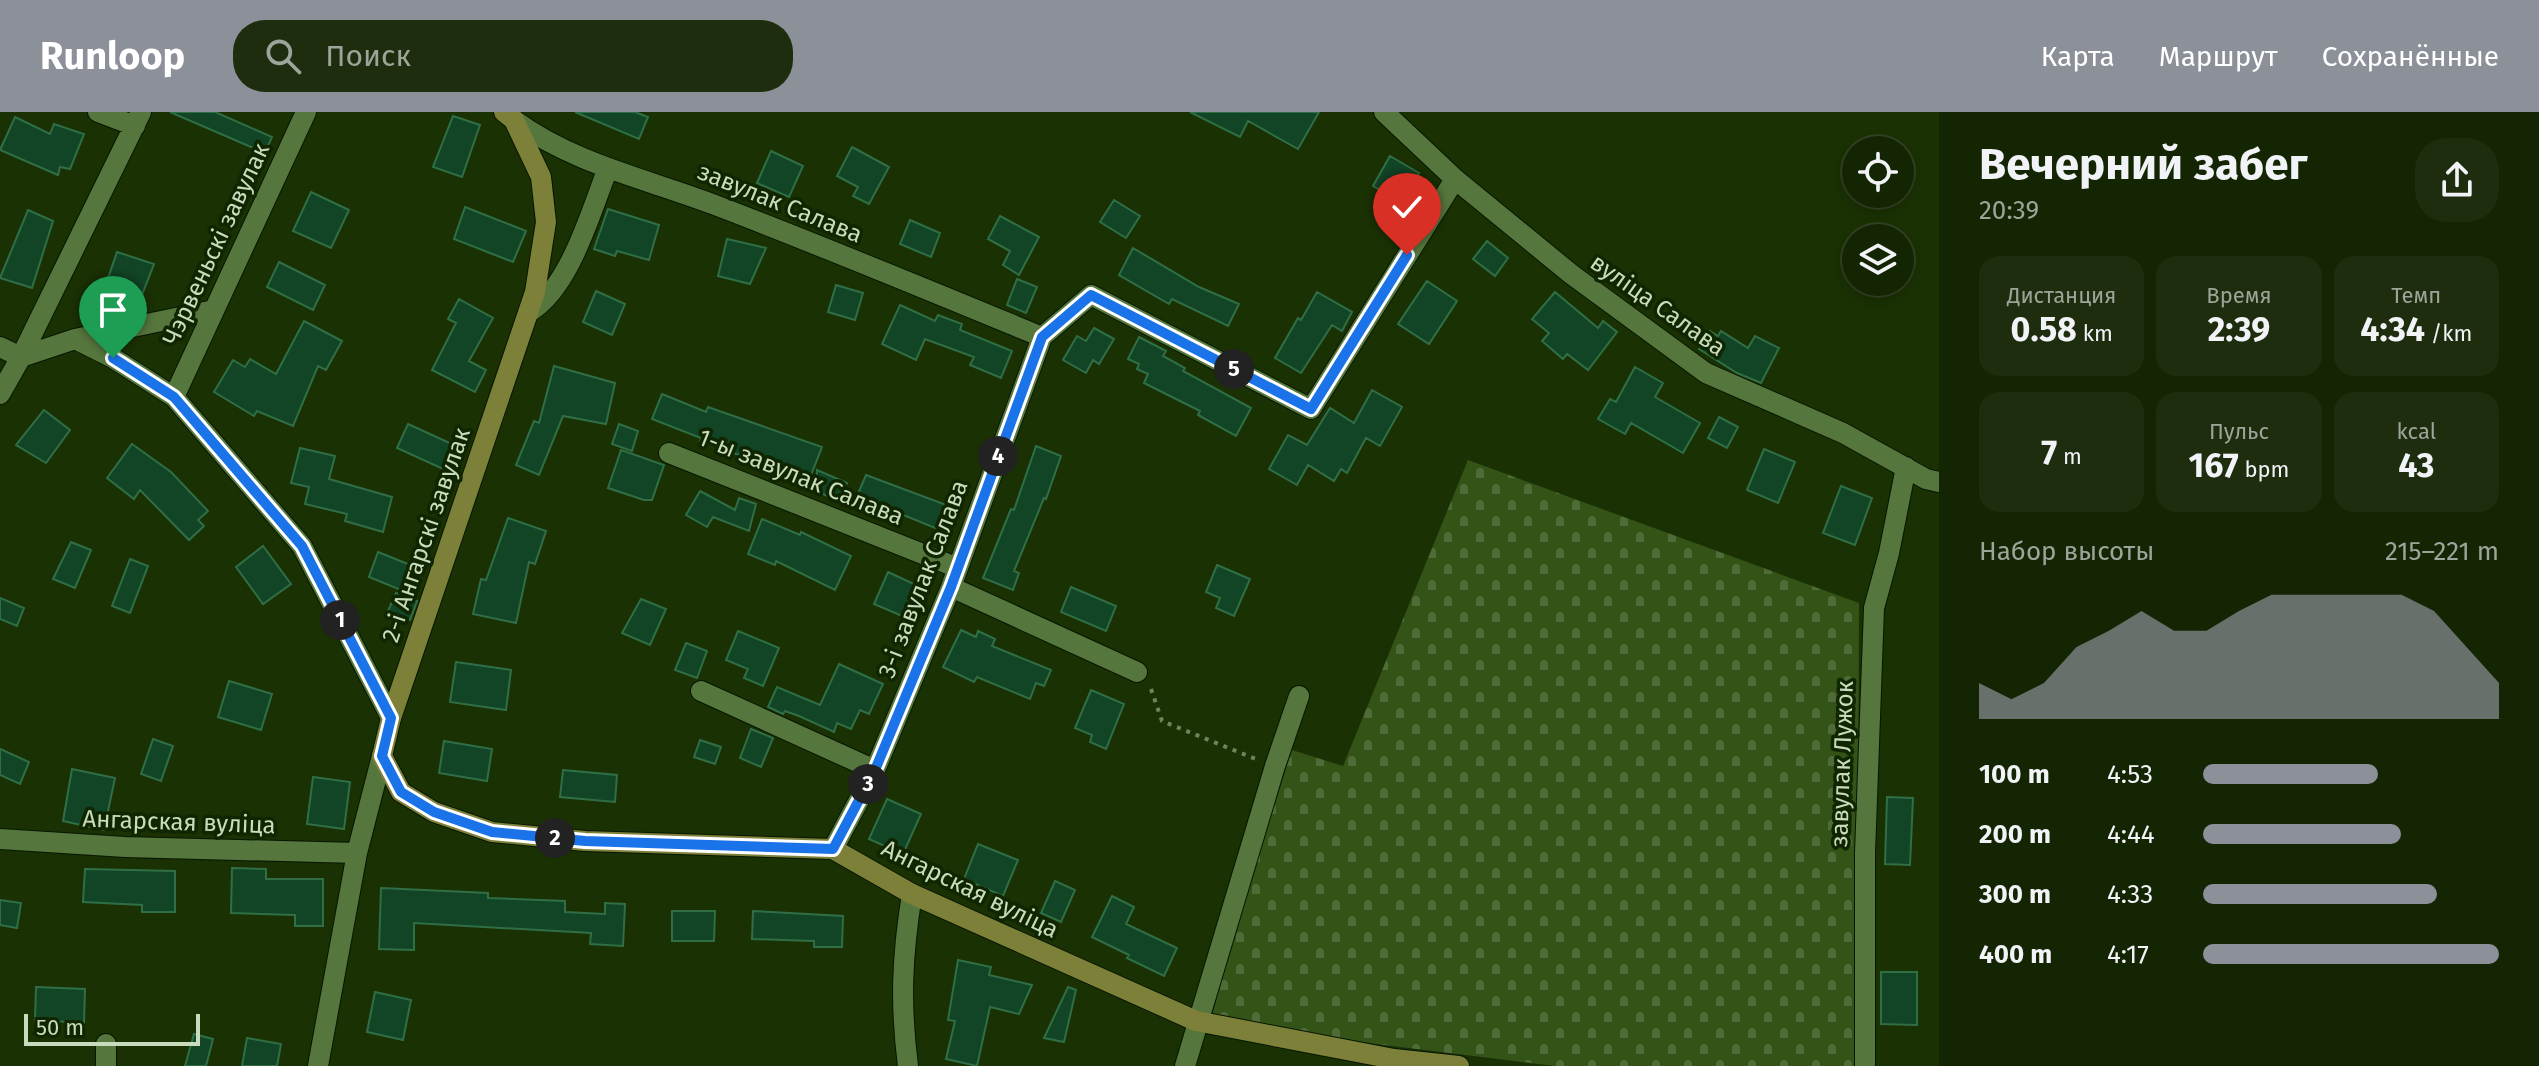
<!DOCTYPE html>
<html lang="ru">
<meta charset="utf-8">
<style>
body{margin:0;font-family:"Fira Sans",sans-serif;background:#1d2d0d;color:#f1f3f6;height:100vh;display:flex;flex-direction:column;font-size:30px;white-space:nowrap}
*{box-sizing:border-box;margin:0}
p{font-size:26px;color:#9da59a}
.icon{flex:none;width:44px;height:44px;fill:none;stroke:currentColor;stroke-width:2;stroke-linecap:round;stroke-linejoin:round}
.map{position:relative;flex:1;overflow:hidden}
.side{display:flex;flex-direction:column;background:#142503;width:600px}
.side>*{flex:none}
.fabs{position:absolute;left:1842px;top:24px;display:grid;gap:16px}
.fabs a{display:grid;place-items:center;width:72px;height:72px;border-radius:50%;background:#142503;box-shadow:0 4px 12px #0003,0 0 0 2px #334225;font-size:40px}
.scale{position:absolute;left:24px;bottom:20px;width:176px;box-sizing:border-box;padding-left:8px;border:4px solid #c8dbbc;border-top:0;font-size:22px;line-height:28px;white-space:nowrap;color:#c8dbbc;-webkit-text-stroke:6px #102600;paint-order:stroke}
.pin{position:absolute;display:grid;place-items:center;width:68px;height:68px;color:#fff;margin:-82px -34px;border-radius:50% 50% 50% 0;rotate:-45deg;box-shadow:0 0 8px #0007}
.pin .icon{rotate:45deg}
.km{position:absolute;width:40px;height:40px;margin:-20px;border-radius:50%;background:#222;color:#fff;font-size:22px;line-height:40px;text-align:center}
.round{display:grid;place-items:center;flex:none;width:84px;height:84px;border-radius:32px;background:#1d2d0d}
.headline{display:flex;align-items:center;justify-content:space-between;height:136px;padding:0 40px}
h1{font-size:44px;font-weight:700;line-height:60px}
.stats{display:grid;grid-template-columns:repeat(3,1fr);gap:12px;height:136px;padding:8px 40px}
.stats div{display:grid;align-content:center;border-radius:20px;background:#1d2d0d;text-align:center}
.stats b{font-size:34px;font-weight:700}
.stats small{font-size:22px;font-weight:400}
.stats p{font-size:22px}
.chart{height:224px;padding:16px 40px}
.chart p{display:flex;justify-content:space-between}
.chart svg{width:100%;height:144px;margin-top:8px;fill:#8c9099;opacity:.7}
ul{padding:0 40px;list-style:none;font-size:26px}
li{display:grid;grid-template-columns:128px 96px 1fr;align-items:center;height:60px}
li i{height:20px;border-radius:10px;background:#8c9099}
header{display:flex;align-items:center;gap:48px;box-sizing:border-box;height:112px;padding:0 40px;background:#8c9099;color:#fff}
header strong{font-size:38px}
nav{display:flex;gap:44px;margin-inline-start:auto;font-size:28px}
.search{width:560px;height:72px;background:#1d2d0d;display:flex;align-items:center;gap:20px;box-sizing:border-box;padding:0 28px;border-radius:32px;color:#9da59a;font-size:30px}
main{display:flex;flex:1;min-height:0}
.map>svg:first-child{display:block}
.cemetery{fill:url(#cemetery-stones)}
.building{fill:#124426;stroke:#306f46;stroke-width:2}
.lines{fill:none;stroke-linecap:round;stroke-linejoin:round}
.street-casing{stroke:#071700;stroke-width:22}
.secondary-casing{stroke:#071700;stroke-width:22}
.path{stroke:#6f845e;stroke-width:4;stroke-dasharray:4 6;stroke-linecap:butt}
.street{stroke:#55763d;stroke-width:20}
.secondary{stroke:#7d8039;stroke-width:20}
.route-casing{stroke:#fff;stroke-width:16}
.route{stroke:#1a73e8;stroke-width:10}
.labels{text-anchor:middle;stroke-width:7;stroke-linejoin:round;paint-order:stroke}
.street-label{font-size:24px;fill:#c8dbbc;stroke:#102600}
</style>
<header>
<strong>Runloop</strong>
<div class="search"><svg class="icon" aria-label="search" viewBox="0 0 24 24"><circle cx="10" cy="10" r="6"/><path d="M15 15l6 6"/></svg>Поиск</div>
<nav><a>Карта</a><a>Маршрут</a><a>Сохранённые</a></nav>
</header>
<main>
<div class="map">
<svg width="1939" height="954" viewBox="0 0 1939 954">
<defs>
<pattern id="cemetery-stones" width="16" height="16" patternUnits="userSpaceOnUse" patternTransform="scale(2)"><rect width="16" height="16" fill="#335317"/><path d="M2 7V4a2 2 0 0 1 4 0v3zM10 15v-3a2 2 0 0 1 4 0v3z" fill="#4f6b37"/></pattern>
</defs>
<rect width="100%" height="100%" fill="#1a3104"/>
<path class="cemetery" d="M1468,348l391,143 -2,463h-302l-187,-23 -156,-28 37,-132 43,-133 51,16z"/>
<path class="building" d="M170,0h45l57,25 -7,16z
M575,0h60l13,5 -9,22z
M1190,0h129l-21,37 -50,-28 -8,16z
M453,4l27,9 -18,52 -29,-10z
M15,5l35,17 4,-10 30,10 -14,35 -10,-2 -2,8 -58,-25z
M852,35l37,20 -20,37 -16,-8 5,-9 -21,-11z
M771,39l32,15 -14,31 -32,-14z
M1390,44l29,17 -17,30 -29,-17z
M311,80l38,18 -18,38 -38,-17z
M1114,88l26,16 -14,22 -26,-16z
M465,95l61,24 -13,31 -59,-23z
M608,97l51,16 -10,35 -32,-9 -2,5 -21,-7z
M28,98l25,11 -21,67 -32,-10z
M1000,104l39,21 -20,38 -16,-10 7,-14 -22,-12z
M910,108l30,13 -9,24 -31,-13z
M727,127l39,9 -16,36 -32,-8z
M1487,129l21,17 -13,18 -22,-17z
M1133,136l66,39 40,17 -11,22 -56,-27 -3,5 -50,-29z
M117,140l37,12 -14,36 -35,-13z
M279,150l46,23 -12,25 -46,-23z
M1017,167l20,8 -11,26 -19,-8z
M1427,169l30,20 -28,43 -31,-20z
M836,173l27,8 -8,27 -27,-8z
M596,179l29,13 -13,31 -29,-13z
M1317,180l35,20 -10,19 -10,-6 -31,48 -26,-15 23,-40 3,2z
M1555,180l43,36 5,-7 14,11 -29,38 -21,-16 -4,5 -21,-18 7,-8 -17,-14z
M459,187l34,19 -24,43 17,9 -11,22 -43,-22 24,-47 -8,-4z
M900,193l35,16 3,-6 24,9 -2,6 52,21 -11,27 -31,-13 4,-8 -49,-18 -9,21 -34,-16z
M304,209l38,20 -16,29 -8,-4 -25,60 -36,-15 -3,5 -40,-24 19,-32 12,7 5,-8 26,15z
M1094,216l20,11 -15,25 -6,-4 -7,13 -23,-13 14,-24 9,5z
M1710,219l8,5 3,-5 27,17 7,-12 24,12 -18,35 -24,-10 -38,-24z
M1139,225l27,14 -3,5 22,12 -2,3 68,37 -15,28 -38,-21 2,-4 -56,-28 4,-9 -11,-5 2,-5 -11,-5z
M554,254l61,17 -9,41 -43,-8 -24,59 -23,-10 18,-44 5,2z
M1635,255l28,16 -8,14 45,26 -17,30 -52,-30 -6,11 -27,-15 12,-20 6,3z
M1372,278l30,17 -22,39 -14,-8 -19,35 -6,-4 -7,12 -26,-16 -11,20 -28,-16 19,-34 19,10 23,-37 24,15z
M662,282l44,18 2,-5 114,40 -13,33 -109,-39 1,-3 -49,-19z
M44,298l26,20 -24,33 -30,-18z
M1719,305l19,10 -11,21 -19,-10z
M408,312l46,21 -11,24 -46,-21z
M619,312l19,7 -6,20 -20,-7z
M132,332l39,28 37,39 -10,9 6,6 -15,14 -49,-50 -6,9 -27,-21z
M1036,334l25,10 -15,43 -2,-1 -30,73 5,2 -6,17 -30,-12 28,-69 3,1z
M300,336l35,8 -6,23 63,18 -9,35 -38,-11 2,-7 -42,-10 4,-17 -18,-4z
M1764,337l31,13 -17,41 -31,-13z
M621,338l43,15 -12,35h-8l-36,-12z
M817,358l30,13 -7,15h-8l-16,-7z
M866,363l83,31 -9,24 -83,-34z
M1841,374l31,12 -17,47 -32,-12z
M700,379l35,19 4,-12 17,6 -7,27 -36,-14 -6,10 -21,-12z
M508,406l38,13 -11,33 -6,-2 -13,61 -43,-9 8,-35 5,1z
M762,407l38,16 1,-3 50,24 -16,34 -59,-29 -1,4 -27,-11z
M71,430l20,8 -16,38 -22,-9z
M263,434l28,38 -28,20 -27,-37z
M378,440l45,18 -10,25 -44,-18z
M130,447l18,7 -18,47 -18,-7z
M1217,453l33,14 -16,37 -18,-8 4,-10 -14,-6z
M888,460l28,13 -14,31 -28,-12z
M1071,475l45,19 -10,25 -45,-19z
M396,481l21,8 -7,19 -22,-9z
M0,486l24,10 -7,18 -17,-7z
M641,487l25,10 -16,36 -28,-12z
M961,518l15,7 2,-6 17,8 -3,7 59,24 -7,16 -8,-3 -6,16 -53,-22 -3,5 -31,-15z
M738,519l41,17 -16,38 -19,-8 4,-9 -22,-9z
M686,531l21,8 -10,27 -22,-8z
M456,550l55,8 -5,40 -56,-8z
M839,552l44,20 -14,30 -9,-4 -9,19 -14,-6 -3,9 -35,-16 -14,-5 -2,3 -15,-7 9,-20 43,18z
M229,569l43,13 -11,36 -43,-13z
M1091,578l33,14 -18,45 -16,-7 2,-7 -17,-7z
M751,617l22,9 -12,29 -21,-9z
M153,627l20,7 -12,35 -20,-7z
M700,628l21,7 -6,17 -21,-7z
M444,629l48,8 -5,32 -48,-8z
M0,637l29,13 -9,22 -20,-9z
M72,657l43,9 -11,52 -41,-9z
M563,658l54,5 -2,27 -55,-5z
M313,665l37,5 -6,47 -37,-5z
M1887,685l26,1 -3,67 -25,-1z
M887,687l34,15 -18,40 -34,-15z
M978,732l40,16 -15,36 -39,-17z
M232,756l34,1v10h57v47h-28v-11l-64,-2z
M85,757l90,2v41h-33v-7l-59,-3z
M1055,769l20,9 -14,32 -20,-9z
M381,776l107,5v5l77,3v11l40,2v-11l20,1 -2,42 -33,-2 1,-11 -177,-10v27l-35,-1z
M1112,784l22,11 -8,17 51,24 -13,28 -37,-18 2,-3 -37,-18z
M0,788l21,3 -4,25 -17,-3z
M672,799h43l-1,30h-42z
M753,799l90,5 -1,31h-28v-6l-62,-2z
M958,848l33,7 -2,8 43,10 -13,29 -29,-7 -13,59 -31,-7 9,-38 -7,-1z
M1881,860h36v53l-36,-1z
M36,875l49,2 -1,34 -49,-3z
M1068,875l8,3 -12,52 -20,-4z
M375,880l36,8 -8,40 -36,-8z
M194,922l19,5 -7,27h-21z
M247,926l34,6 -4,22h-35z"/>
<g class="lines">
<g class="street-casing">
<path id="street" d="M98,0l37,14
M1384,0l71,67 116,95 135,99 137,60 83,46 13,3
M514,8c60,44 133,59 201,85 110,42 218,87 327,132
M529,200c41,-24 62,-101 79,-144
M75,227l139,-29
M0,235l21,10 54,-18 38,19 61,39 128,149 89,172
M0,282l21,-37 120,-245
M174,285l132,-285
M669,341l289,115
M951,475l186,85
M701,579l174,79
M0,727l125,8 232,6
M833,737l42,-79 76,-183 91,-250 49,-42 220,114 144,-230
M106,954v-22
M318,954l39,-213 25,-97
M908,954c-8,-62 -6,-110 4,-172
M1185,954l90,-300 24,-70
M1865,954v-213l9,-245 15,-55 17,-86"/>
</g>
<g class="secondary-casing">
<path id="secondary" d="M504,0l10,8 27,57 5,45 -11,70 -144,426 -9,38 19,36 33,20 58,20 93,9 248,8 79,45 284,127 198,38 65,7"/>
</g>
<path class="path" d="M1151,577l11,32 94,38"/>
<use href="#street" class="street"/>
<use href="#secondary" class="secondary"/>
</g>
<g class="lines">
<g class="route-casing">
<path id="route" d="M113,246l61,39 128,149 89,172 -9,38 19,36 33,20 58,20 93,9 248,8 42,-79 76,-183 91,-250 49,-42 220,114 96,-154"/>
</g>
<use href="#route" class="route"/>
</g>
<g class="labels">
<g class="street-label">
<text transform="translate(780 91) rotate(22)" y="8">завулак Салава</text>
<text transform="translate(216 132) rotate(-65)" y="8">Чэрвеньскі завулак</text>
<text transform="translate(1658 193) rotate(35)" y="8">вуліца Салава</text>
<text transform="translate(801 365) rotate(22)" y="8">1-ы завулак Салава</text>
<text transform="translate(426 423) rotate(-71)" y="8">2-і Ангарскі завулак</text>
<text transform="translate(923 467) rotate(-69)" y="8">3-і завулак Салава</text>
<text transform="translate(1842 652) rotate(-88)" y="8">завулак Лужок</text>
<text transform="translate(179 710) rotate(2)" y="8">Ангарская вуліца</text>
<text transform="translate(970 777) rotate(26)" y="8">Ангарская вуліца</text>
</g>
</g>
</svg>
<div class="fabs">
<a><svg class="icon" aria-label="locate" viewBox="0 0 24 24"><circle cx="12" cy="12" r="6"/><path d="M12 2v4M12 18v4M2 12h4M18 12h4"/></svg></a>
<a><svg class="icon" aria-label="layers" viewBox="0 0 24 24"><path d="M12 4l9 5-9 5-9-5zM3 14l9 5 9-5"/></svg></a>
</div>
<div class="scale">50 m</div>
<div class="pin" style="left:113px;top:246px;background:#1e9e55"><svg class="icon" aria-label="arrive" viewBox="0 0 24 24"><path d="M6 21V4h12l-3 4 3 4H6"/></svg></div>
<div class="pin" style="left:1407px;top:143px;background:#d93025"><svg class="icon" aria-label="check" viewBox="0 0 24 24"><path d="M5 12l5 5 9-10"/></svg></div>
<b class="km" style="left:340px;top:508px">1</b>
<b class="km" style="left:555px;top:726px">2</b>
<b class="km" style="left:868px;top:672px">3</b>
<b class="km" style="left:998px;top:344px">4</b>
<b class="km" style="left:1234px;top:257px">5</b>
</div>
<section class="side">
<div class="headline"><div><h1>Вечерний забег</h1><p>20:39</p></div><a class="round"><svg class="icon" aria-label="share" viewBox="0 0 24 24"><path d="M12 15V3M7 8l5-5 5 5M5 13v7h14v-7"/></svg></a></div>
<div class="stats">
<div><p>Дистанция</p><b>0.58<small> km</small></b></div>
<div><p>Время</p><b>2:39</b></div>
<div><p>Темп</p><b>4:34<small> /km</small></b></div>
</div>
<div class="stats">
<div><b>7<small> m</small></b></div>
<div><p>Пульс</p><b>167<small> bpm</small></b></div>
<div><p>kcal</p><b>43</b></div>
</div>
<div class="chart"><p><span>Набор высоты</span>215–221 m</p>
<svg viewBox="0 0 160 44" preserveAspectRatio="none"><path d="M0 44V33L10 38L20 33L30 22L40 17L50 11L60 17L70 17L80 11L90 6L100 6L110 6L120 6L130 6L140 11L150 22L160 33V44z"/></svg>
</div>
<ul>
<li><b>100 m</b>4:53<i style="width:59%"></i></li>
<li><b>200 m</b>4:44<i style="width:67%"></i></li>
<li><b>300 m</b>4:33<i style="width:79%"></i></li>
<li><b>400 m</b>4:17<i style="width:100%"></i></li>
</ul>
</section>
</main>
